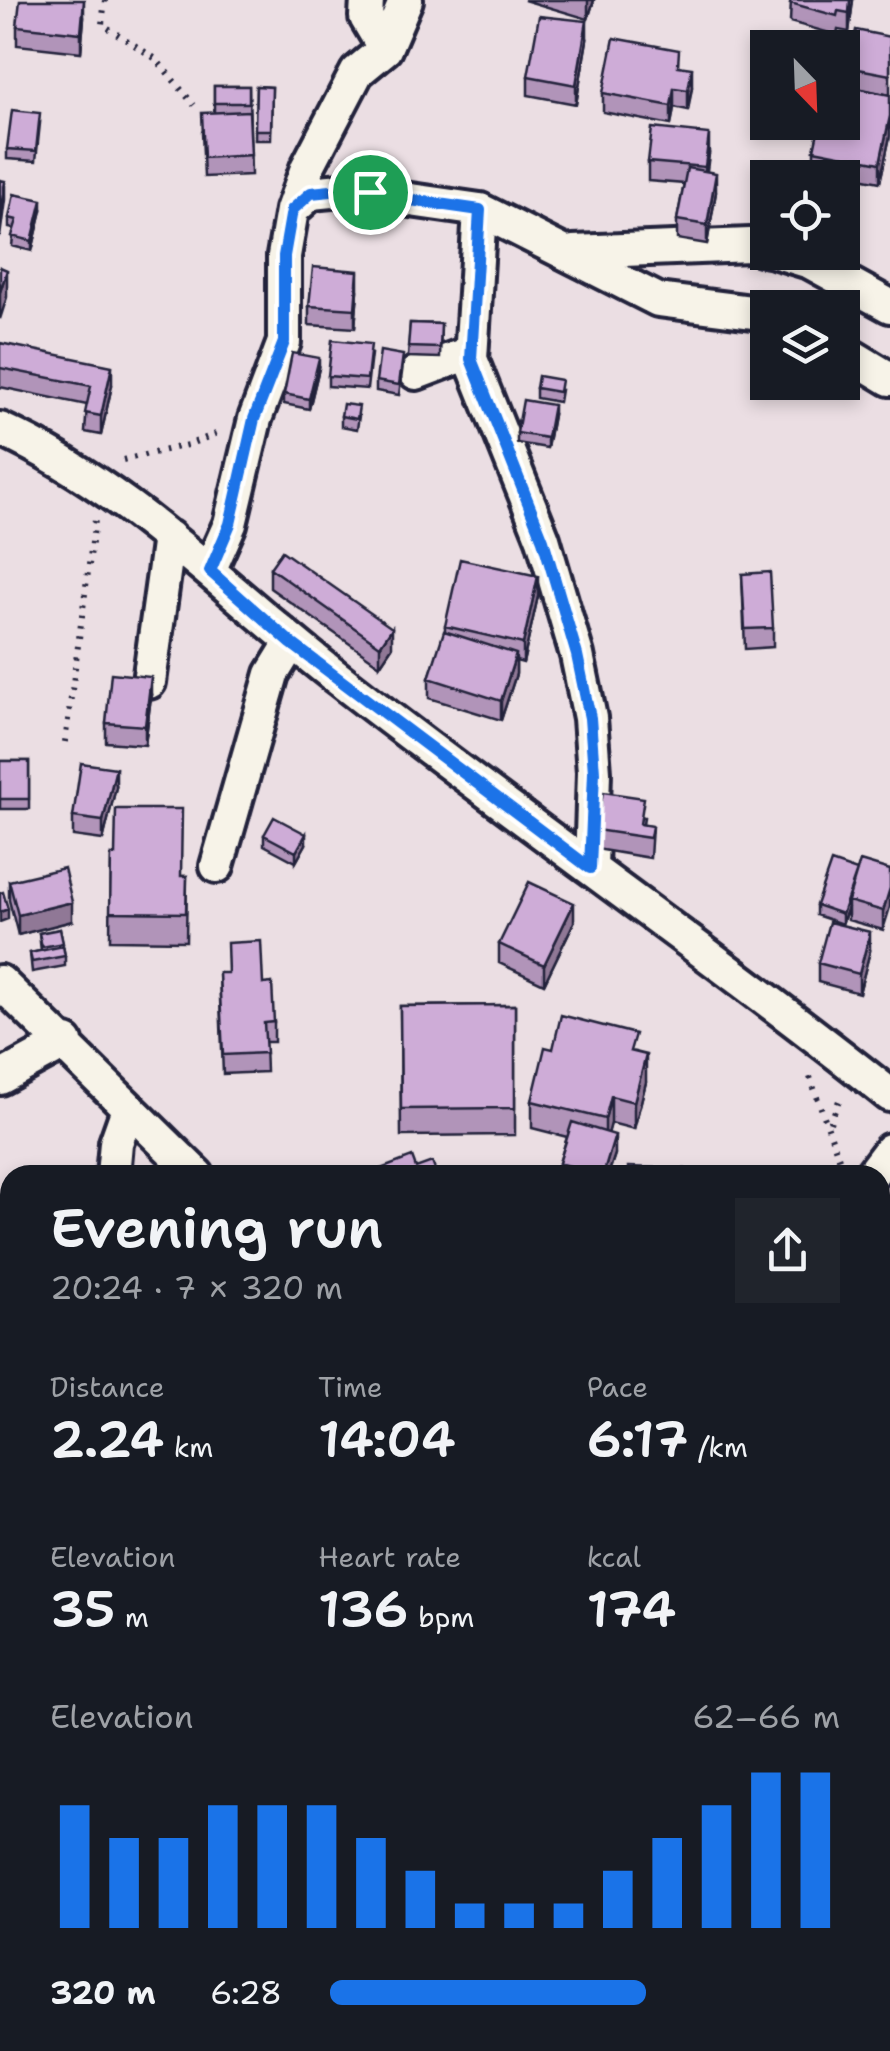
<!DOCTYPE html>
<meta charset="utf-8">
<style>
body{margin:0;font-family:"Shantell Sans",sans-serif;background:#20242c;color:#f1f3f6;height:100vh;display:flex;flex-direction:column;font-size:38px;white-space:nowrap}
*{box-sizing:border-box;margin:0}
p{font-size:32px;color:#9ea1a6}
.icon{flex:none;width:55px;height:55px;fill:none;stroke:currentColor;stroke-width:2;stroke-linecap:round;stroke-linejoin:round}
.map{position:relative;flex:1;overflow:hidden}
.side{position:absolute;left:0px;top:1165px;width:890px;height:888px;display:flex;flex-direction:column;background:#171b24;border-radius:30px 30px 0 0;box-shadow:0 5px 15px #0003}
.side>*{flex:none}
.needle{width:65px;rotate:157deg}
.controls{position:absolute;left:750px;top:30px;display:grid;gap:20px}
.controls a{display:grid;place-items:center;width:110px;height:110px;border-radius:0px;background:#171b24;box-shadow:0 5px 15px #0003;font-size:50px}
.pin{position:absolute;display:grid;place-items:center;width:85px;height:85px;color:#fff;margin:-42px;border:5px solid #fff;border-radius:50%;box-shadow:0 2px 10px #0007}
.round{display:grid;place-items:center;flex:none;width:105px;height:105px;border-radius:0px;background:#20242c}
.summary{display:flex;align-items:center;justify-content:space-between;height:170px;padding:0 50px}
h1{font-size:55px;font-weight:600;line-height:75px}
.stats{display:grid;grid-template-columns:repeat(3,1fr);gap:15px;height:170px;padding:10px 50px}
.stats div{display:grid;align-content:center}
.stats b{font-size:50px;font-weight:600}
.stats small{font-size:28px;font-weight:400}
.stats p{font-size:28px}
.chart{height:280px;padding:20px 50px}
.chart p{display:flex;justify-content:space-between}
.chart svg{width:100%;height:180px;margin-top:10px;stroke:#1a73e8;stroke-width:6}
ul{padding:0 50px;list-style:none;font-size:32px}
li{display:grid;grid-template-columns:160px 120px 1fr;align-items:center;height:75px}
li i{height:25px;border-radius:12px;background:#1a73e8}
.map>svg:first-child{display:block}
.green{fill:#bbecab;stroke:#6e8773;stroke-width:2.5}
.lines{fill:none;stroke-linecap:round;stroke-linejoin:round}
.minor-casing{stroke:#22223b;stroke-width:40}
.tertiary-casing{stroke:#22223b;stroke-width:48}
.path{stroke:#22223b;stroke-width:6;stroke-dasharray:2.5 8;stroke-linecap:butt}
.minor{stroke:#f7f3e8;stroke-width:32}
.tertiary{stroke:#f7f3e8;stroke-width:40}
.wall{fill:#b194b9;stroke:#22223b;stroke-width:2.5}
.shaded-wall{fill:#907896;stroke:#22223b;stroke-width:2.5}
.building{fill:#ceacd7;stroke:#22223b;stroke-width:2.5}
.route-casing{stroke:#fff;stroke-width:20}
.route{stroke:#1a73e8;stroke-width:12}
</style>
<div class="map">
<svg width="890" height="2051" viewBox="0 0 890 2051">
<rect width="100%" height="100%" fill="#ebdee3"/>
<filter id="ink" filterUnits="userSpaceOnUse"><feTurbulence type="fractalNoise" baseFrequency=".01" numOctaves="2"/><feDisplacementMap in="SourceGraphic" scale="20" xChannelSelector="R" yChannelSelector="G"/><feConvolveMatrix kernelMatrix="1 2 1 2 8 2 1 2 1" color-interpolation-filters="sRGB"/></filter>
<g filter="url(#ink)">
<path class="green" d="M0,1631l10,4v407h870v-36l10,5v40h-890z"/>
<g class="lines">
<g class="minor-casing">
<path id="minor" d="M367,0l-1,17 19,32
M292,210l19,-17 30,-3 139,20 178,90 110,14
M480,210l-9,149 72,180 34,116 13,63 4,54 -3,96
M573,252l177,-7 18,5
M777,252l33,10 80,44
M842,350l48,29
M416,373l42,-16 13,2
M0,429c133,61 226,163 340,251 181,141 370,272 550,415
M209,571l21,-47 25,-105 29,-77v-86l8,-46 15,-42 50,-96 28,-23 21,-49
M149,682l20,-145
M217,866l55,-192 19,-31
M0,982l197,193
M0,1078l66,-36
M113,1175l3,-32 12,-34
M871,1175l19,-25
M880,1333l10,10"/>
</g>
<g class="tertiary-casing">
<path id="tertiary" d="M0,1541l10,5
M880,1940l10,5"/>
</g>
<path class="path" d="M105,0l-3,24 54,35 38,46
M123,460l64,-15 29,-11
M65,742l30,-222
M810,1077l31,87
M830,1123l10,-25
M880,2031l1,-25 9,-24
M879,2051v-9"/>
<use href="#minor" class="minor"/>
<use href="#tertiary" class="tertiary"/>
</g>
<path class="wall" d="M524,0h70l-6,19z
M791,0h62l-4,32 -11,-2 -1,5 -47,-13z
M84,18l-3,34 -64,-7v-19z
M890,37v58l-42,-9v-19z
M587,40l-11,64 -48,-9v-19z
M679,66l13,21 -4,23 -14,-3 -3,18 -68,-13v-19z
M214,86h35l2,89 -47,2 -2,-45 12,-20z
M256,86l16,1 -1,53h-16z
M890,95v41l-10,46 -66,-13v-19z
M40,123l-4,38 -29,-2v-10z
M709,154l-3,17 10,21 -9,52 -30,-5v-19l7,-36 -36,-3v-19z
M42,210l-10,41 -20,-5 2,-17 -5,-1v-10z
M358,291l-3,37 -46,-3v-19z
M410,323l31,1 -1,34 -32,-1z
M0,343l112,42 -11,50 -16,-3 2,-27 -87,-18z
M371,354l-4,35 -39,-3v-10z
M403,365l-4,30 -23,-4v-10z
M319,368l-10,41 -25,-5v-10z
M536,388l25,2 -2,12 -23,-4z
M553,415l-6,33 -30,-5v-10z
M341,416h18l-2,13 -16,-3z
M270,568l122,79 -12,18 -110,-77z
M742,574l31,54v19l-28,2z
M538,596l-15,67 -7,-2v13l-15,46 -72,-22v-20l16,-46v-6z
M151,696l-6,49 -39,-3v-19z
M0,761h29v48h-29z
M116,787l-13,53 -30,-4v-19z
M644,817l-1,8 9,1 -2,32 -54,-9v-19z
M264,835l42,9 -10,18 -32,-17z
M111,855l71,21h5l-1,65 -76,-1z
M890,870l-7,60 -35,-10v-13l-6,17 -26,-9v-10l41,-34z
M9,881l63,40 -54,14 -9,-35z
M574,922l-30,62 -45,-21v-19z
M60,929l5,27v10l-33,6 -2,-19 11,-2 -2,-18z
M870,951l-11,42 -41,-11v-19z
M219,973l44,11 11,38v20h-9l1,30 -43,2z
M515,1005v130l-114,1 -1,-130z
M553,1049l82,3 11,30 -12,47 -23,-6 -3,10 7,21 -7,21h-49v-12l8,-26 -35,-9v-27z
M889,1364l1,75h-10v-74z
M890,1539v81h-7l2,-23 -2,-1v-19z
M880,1646l10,2v31l-10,-1z"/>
<path class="shaded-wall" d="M84,0v18l-3,34v-19z
M588,0h6l-6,19z
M850,0h3l-4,32v-19z
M587,21v19l-11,64v-19z
M692,68v19l-4,23v-20z
M674,88v19l-3,18v-19z
M890,116v20l-10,46v-19z
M709,134v20l-4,33v-20z
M716,173v19l-9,52v-19z
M5,181v19l-5,37v-19z
M42,200v10l-10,41v-10z
M7,270v27l-7,22v-27z
M358,271v20l-3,37v-19z
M319,358v10l-10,41v-10z
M112,366v19l-11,50v-19z
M553,405v10l-6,33v-10z
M538,576v20l-15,67v-19z
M392,628v19l-12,18v-19z
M516,654v20l-15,46v-19z
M151,677v19l-6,49v-19z
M116,768v19l-13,53v-19z
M306,834v10l-10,18v-10z
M857,871l-9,30v6l-6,17v-10z
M890,888v19l-7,23v-19z
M72,902v19l-54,14v-20z
M574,903v19l-30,62v-19z
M8,909v10l-8,3v-10z
M870,932v19l-11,42v-19z
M646,1055v27l-12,47v-27z
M611,1096v27l-6,23v-27z
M615,1135v19l-7,21h-5z"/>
<path class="building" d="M20,0h64l-3,33 -64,-7z
M791,0h59l-1,13 -11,-2 -1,5 -47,-13z
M539,16l48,5 -11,64 -48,-9z
M856,30l34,7v38l-42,-8z
M614,38l65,12 -1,16 14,2 -4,22 -14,-2 -3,18 -68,-13z
M842,85l48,10v21l-10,47 -66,-13 6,-28h22z
M214,86h35v17h-35z
M256,86l16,1 -1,43h-16z
M12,110l28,3 -4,38 -29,-2z
M249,111l2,44 -47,3 -2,-45z
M652,128l57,6 -4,33 -57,-5z
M687,168l29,5 -9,52 -30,-5z
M0,180l5,1 -5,37z
M14,194l28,6 -10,41 -20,-5 5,-16 -8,-2z
M0,267l7,3 -7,22z
M313,267l45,4 -3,38 -46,-3z
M410,323l31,1 -1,24 -32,-1z
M332,340l39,4 -4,35 -39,-3z
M0,343l112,23 -11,50 -16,-3 6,-27 -91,-18z
M380,351l23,4 -4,30 -23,-4z
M292,353l27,5 -10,41 -25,-5z
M538,376l23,4 -2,12 -23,-4z
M523,400l30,5 -6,33 -30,-5z
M343,404l16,2 -2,13 -16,-3z
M282,551l110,77 -12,18 -110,-78z
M460,559l78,17 -15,68 -78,-18z
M770,572l3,56 -28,1 -3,-55z
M444,631l72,23 -15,47 -72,-23z
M111,673l40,4 -6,49 -39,-3z
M0,761h29v38h-29z
M81,763l35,5 -13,53 -30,-4z
M603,792l41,6 -4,26 12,2 -2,12 -54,-8z
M116,809h66l-1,67h6l-1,37 -76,-1 1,-57h4z
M274,817l32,17 -10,18 -32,-17z
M860,861l30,9v18l-7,23 -35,-10z
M831,862l26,9 -15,43 -26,-9z
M64,868l8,34 -54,13 -9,-34z
M529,882l45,21 -30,62 -45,-21z
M3,892l5,17 -8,3v-19z
M829,922l41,10 -11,42 -41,-11z
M60,929l3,14 -21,4 -3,-14z
M261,941l2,43 9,-1 2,39 -10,1 2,30 -43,2 -4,-82h9l-1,-30z
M63,946l2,10 -33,6 -2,-9z
M515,1005v103l-114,1 -1,-103z
M561,1015l74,19 -5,17 16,4 -12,47 -23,-6 -6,23 -73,-18 13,-54 8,2z
M572,1122l43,13 -12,40 -44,-12z
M412,1157l4,11 16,-6 5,13h-66l-1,-2z
M628,1167l57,2v6h-57z
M889,1364l1,56h-10v-55z
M890,1539v39l-7,-1z
M885,1592l5,1v17h-7z
M880,1646l10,2v21l-10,-1z"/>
</g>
<g class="lines" filter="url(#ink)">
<g class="route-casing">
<path id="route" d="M341,190l139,20 -9,149 72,181 34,115 13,63 4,54 -4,96 -299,-225 -81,-72 20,-47 24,-105 30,-77v-86l8,-46 19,-17z"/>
</g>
<use href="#route" class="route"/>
</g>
</svg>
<div class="controls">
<a><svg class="needle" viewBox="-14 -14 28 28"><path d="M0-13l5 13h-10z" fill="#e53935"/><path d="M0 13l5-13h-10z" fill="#9ea1a6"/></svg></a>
<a><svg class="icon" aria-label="locate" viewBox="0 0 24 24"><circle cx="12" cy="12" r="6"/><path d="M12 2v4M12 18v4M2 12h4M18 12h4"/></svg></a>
<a><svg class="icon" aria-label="layers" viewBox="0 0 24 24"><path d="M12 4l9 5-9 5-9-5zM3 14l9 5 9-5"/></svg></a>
</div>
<div class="pin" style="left:370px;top:192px;background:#1e9e55"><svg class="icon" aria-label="arrive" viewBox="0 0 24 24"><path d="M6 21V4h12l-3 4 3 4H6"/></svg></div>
<section class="side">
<div class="summary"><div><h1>Evening run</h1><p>20:24 · 7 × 320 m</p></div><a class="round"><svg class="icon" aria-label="share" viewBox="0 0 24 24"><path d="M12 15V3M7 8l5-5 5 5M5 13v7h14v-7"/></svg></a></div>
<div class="stats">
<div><p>Distance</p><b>2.24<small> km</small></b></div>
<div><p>Time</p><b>14:04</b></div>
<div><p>Pace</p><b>6:17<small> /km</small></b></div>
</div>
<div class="stats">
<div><p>Elevation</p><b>35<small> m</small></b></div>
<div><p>Heart rate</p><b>136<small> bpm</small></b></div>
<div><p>kcal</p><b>174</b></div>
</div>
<div class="chart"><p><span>Elevation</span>62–66 m</p>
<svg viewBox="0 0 160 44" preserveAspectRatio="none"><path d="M5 44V14M15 44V22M25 44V22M35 44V14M45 44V14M55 44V14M65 44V22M75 44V30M85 44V38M95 44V38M105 44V38M115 44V30M125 44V22M135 44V14M145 44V6M155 44V6"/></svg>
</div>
<ul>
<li><b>320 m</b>6:28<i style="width:62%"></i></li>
</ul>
</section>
</div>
